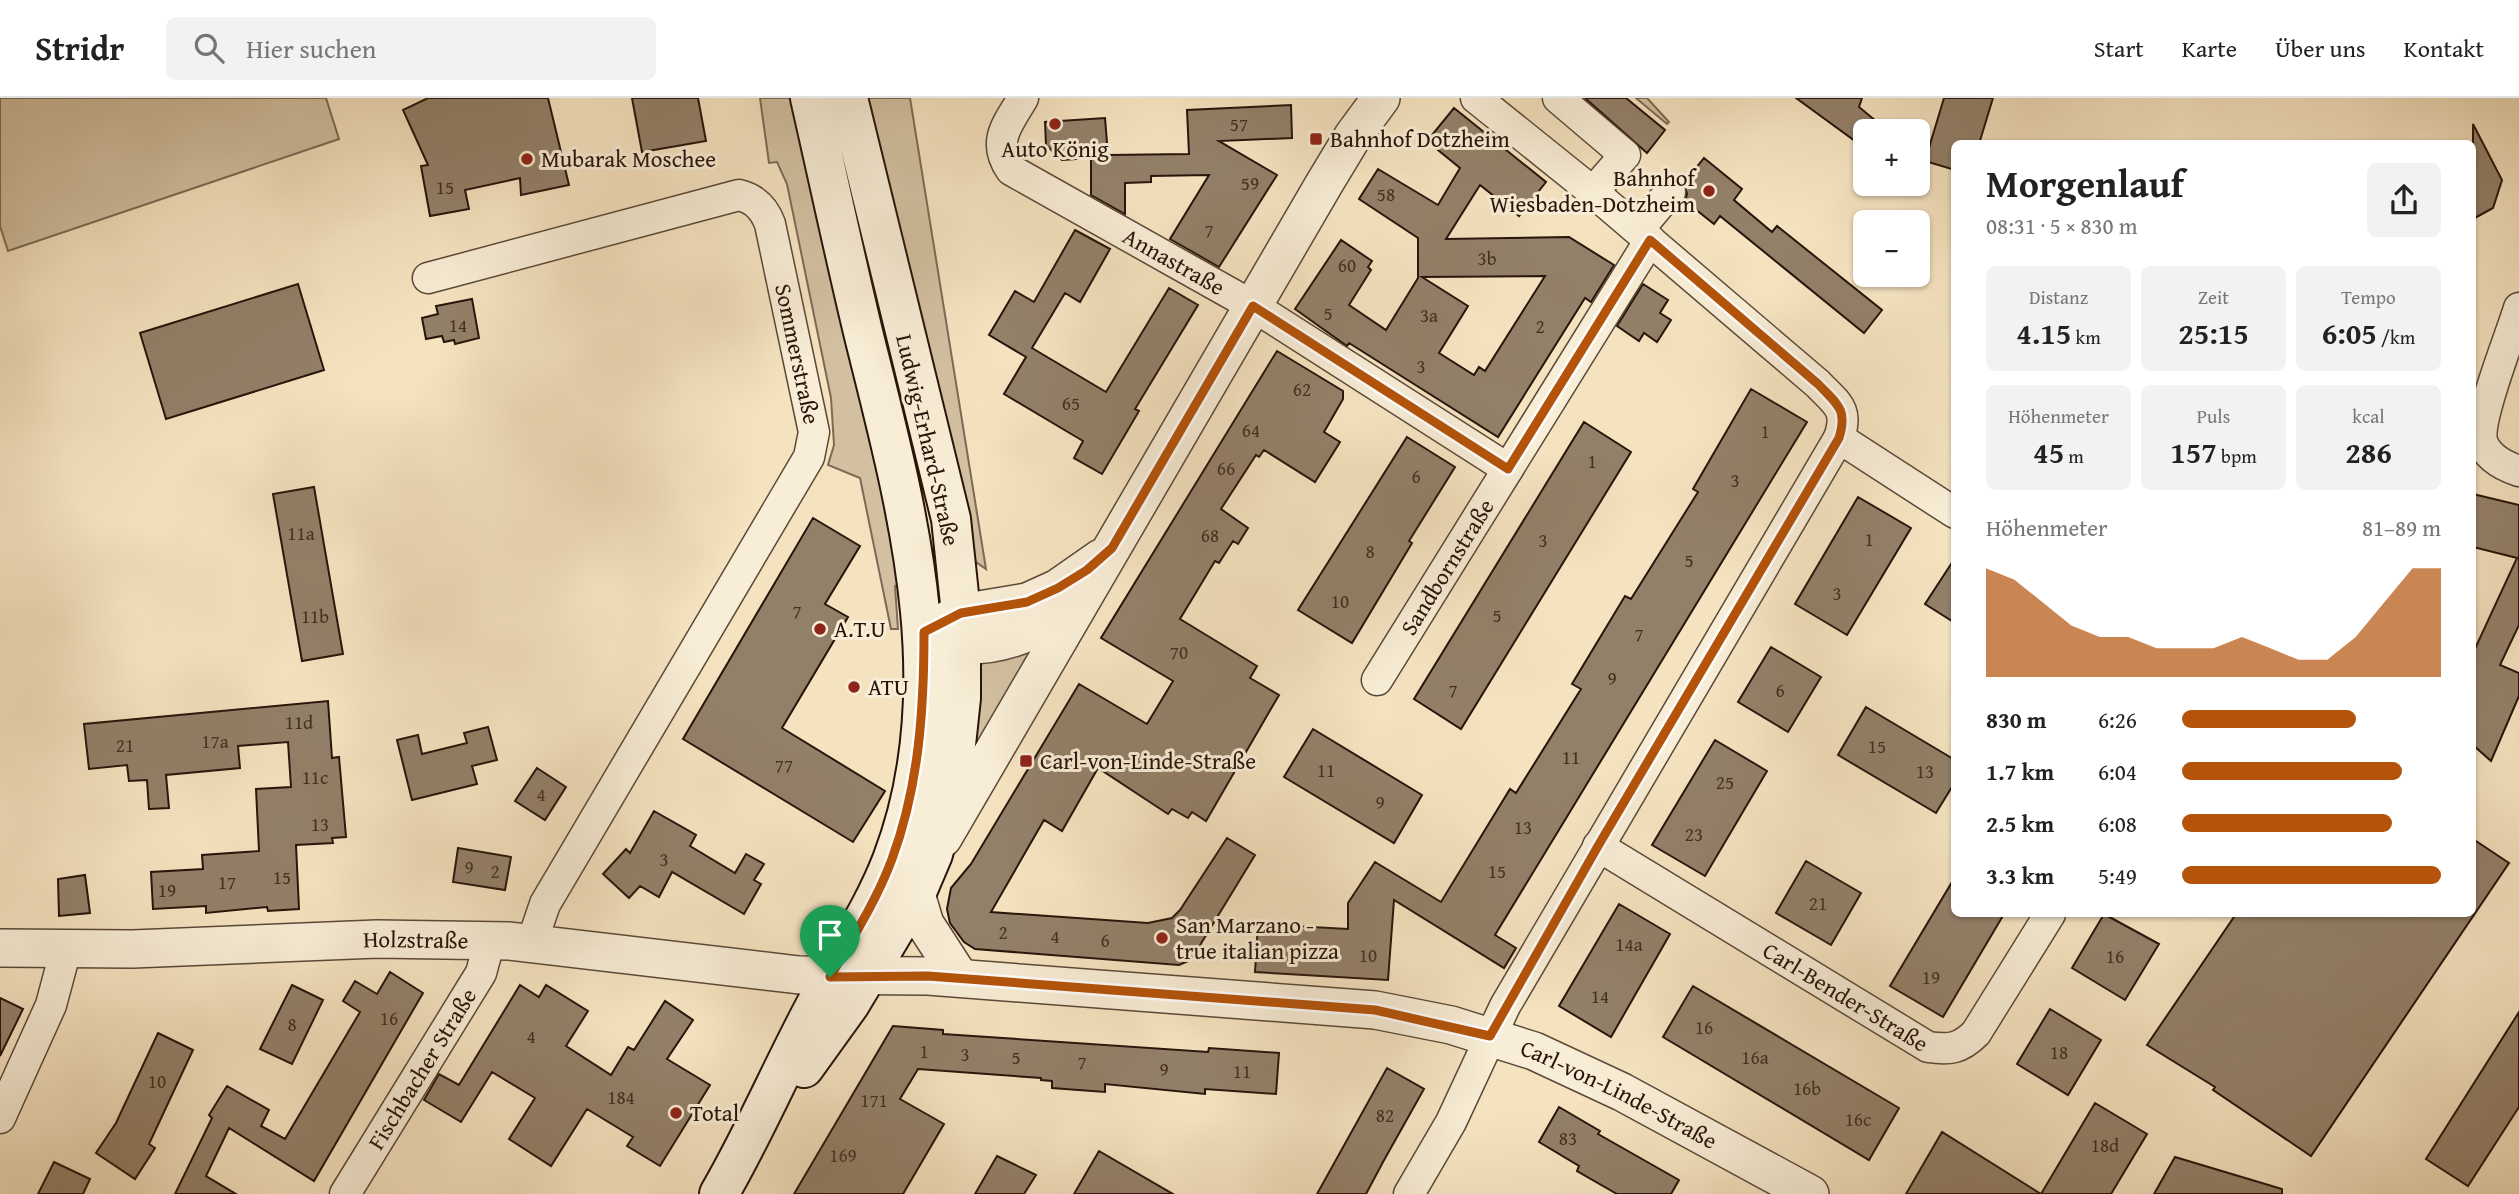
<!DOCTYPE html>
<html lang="de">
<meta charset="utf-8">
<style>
body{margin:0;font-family:"Gentium Book Plus",serif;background:#f2f2f2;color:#222;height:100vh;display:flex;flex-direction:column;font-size:26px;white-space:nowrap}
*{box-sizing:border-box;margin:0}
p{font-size:23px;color:#767676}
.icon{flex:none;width:38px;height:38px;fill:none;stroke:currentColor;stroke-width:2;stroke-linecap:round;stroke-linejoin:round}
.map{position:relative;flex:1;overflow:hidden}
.side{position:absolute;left:1951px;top:42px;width:525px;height:777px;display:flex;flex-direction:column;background:#fff;border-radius:10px;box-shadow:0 2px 5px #0004}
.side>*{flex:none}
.fabs{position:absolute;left:1853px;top:21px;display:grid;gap:14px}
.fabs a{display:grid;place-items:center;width:77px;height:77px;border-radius:10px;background:#fff;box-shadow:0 2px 5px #0004;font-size:35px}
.pin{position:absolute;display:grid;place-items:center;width:60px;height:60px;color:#fff;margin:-72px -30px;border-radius:50% 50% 50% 0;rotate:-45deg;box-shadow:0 0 7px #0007}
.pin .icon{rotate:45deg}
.round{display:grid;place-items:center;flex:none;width:74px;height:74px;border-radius:10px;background:#f2f2f2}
.head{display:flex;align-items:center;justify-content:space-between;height:119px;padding:0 35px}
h1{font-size:38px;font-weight:700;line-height:52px}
.stats{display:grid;grid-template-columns:repeat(3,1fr);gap:10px;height:119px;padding:7px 35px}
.stats div{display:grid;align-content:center;border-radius:10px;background:#f2f2f2;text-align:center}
.stats b{font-size:30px;font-weight:700}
.stats small{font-size:19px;font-weight:400}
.stats p{font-size:19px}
.chart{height:196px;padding:14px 35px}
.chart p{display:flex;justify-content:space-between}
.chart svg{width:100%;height:126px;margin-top:7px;fill:#b45309;opacity:.7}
ul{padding:0 35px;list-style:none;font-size:23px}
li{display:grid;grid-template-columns:112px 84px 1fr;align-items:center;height:52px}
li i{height:18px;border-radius:9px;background:#b45309}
header{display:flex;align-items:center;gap:42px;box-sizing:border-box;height:98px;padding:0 35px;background:#fff;border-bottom:2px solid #e0e0e0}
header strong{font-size:33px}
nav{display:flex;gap:38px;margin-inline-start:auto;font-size:24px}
.search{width:490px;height:63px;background:#f2f2f2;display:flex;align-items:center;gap:18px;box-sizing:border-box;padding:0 24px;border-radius:10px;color:#767676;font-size:26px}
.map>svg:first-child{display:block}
.green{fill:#d2c0a1;stroke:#7d6a56;stroke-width:2}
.building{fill:#938069;stroke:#28140b;stroke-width:2;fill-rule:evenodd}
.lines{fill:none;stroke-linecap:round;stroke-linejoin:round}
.minor-casing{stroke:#5b4838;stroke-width:33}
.tertiary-casing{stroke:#5b4838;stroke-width:40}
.secondary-casing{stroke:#28140b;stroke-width:42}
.minor{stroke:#f8edd6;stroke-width:30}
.tertiary{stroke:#f8edd6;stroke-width:37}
.secondary{stroke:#f8edd6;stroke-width:38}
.route-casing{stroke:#fff;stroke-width:14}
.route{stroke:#b45309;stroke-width:9}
.poi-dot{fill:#8f2418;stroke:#f8edd6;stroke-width:2.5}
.labels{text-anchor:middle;stroke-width:6;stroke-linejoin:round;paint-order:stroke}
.number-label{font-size:19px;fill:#432f22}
.poi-label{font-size:23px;fill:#28140b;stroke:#f8edd6;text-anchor:start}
.street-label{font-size:23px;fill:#28140b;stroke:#f8edd6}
</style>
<header>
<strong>Stridr</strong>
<div class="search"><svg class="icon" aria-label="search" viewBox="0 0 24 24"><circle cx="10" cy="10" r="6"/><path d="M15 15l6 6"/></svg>Hier suchen</div>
<nav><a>Start</a><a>Karte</a><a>Über uns</a><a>Kontakt</a></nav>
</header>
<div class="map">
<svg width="2519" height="1096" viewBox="0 0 2519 1096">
<rect width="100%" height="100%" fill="#f5e3c0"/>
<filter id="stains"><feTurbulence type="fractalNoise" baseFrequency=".00286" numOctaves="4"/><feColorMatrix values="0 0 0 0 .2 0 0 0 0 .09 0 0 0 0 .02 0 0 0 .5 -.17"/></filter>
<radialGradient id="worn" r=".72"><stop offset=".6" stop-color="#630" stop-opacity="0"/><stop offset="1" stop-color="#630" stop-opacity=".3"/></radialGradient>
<path class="green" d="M0,0h326l13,41 -331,112 -8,-25z
M760,0h32c20,117 56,228 84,342 11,47 16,96 24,143l-5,3 3,43h-7l-31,-151 -32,-13 6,-20 -3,-47 -44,-214 -10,-22 -8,1z
M865,0h45l76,471 -10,-7 -8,-20z
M1636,0h11l22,24 -2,2z
M1042,542l-76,136 12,-122z"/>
<path class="building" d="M428,0h120l21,87 -48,10 -1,-17 -55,12 4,19 -39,7 -9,-50 7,-1 -25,-55z
M632,0h66l8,43 -64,11z
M1585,0h41l39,32 -18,23z
M1796,0h66l-3,9 29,24h-22v18z
M1944,0h49l-14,46h-24v26l-30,-9z
M1291,7l1,33 -73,3 58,34 -58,92 -49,-28 39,-64 -58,1v6l-26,1v31l-34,-19v-37l-29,2 -16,-15 -1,-23 60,-4 3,37 81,-1 -2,-44z
M1454,10l92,74 -27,34 -39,-31 -34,54 123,-2 45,28 -23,37 -6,-4 -87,139 -149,-94 -2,3 -52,-37 46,-69 31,21 -4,6 3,3 -22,35 37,25 32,-52v-40l-59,-39 19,-30 60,36 22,-37 -33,-27zM1545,178l-60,95 -6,-4 -5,8 -35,-22 29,-47 -46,-29z
M2473,26l29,56 -9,28 -20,11z
M1704,60l38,31 -8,11 38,32 5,-6 105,84 -18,23 -144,-117 -6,8 -29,-23 2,-7 -3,-11z
M1075,132l35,19 -30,53 -15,-9 -33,55 74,44 63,-104 29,17 -63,104 4,2 -37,63 -28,-16 9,-17 -79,-47 22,-37 -37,-22 26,-44 19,11z
M298,186l26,86 -158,49 -26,-86z
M1643,186l25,16 -8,13 11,7 -14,22 -13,-9 -5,8 -22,-15z
M472,201l7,39 -24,6 -1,-4 -10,2 -2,-6 -16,3 -4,-21 16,-4 -2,-8z
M1277,253l66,40v8l-19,33 16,10 -25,40 -51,-32 -5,7 -3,-2 -35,54 27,19 -10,16 -5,-3 -14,22 -4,-2 -35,58 77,47 -7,12 29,17 -73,126 -14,-9 -4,6 -16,-9 -4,5 -70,-46 -36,63 -18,-11 -53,92 157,11 24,-5 8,-8 47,-72 28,17 -64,105 -12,5 -204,-16 -11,-7 -14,-19 -3,-14 4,-21 20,-24 108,-180 68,40 26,-43 -72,-43z
M1751,291l56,33 -312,513 21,13 -12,20 -110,-68 -6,80 -133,-8 3,-48 90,5v-26l27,-41 66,40 69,-113 6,4 65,-104 -9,-5 53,-88 6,3 67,-107 -5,-3z
M1584,324l47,30 -170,277 -47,-30z
M1407,339l48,30 -46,74 3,2 -60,100 -54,-33z
M314,389l29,167 -41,7 -29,-167z
M2473,396l46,11v120l-19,40 19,8v23l-28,65 -18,-16v-92l44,-95 -44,-11z
M1858,399l53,31 -64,107 -52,-31z
M813,420l47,28 -35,58 23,13 -66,111 103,63 -32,51 -170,-103z
M1955,460v65l-30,-19z
M1771,549l50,30 -33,55 -50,-30z
M328,603l4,57 7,-1 7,80 -14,1 1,5 -37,2 3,64 -31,2 -1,-4 -61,6v-7l-53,3 -2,-37 52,-3 -1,-14 57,-4 -3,-62 35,-2 -3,-45 -50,4 2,22 -74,7 3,33 -20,1 -2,-29 -18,1 -2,-16 -38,4 -5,-45z
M1866,609l89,53v22l-19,31 -98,-58z
M488,629l9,33 -25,6 5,18 -65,16 -15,-60 21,-5 4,19 45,-11 -3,-10z
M1313,631l109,66 -28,48 -110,-66z
M1715,642l52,31 -62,105 -53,-31z
M537,670l29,19 -21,33 -30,-19z
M654,713l42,24 -6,11 45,27 11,-19 18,10 -10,16 7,4 -17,30 -72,-42 -13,25 -19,-11 -11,12 -26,-24 23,-25 4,4z
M2473,741l36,24 -198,293 -98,-66 2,-3 -68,-42 89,-131h237z
M458,750l53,9 -6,33 -52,-8z
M1806,763l55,32 -30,52 -55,-32z
M85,777l5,38 -31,3 -1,-37z
M1955,779v37h49l-61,103 -53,-31z
M1619,806l51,30 -59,103 -52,-31z
M2104,816l55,30 -34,56 -53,-32z
M390,874l33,21 -109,188 -85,-53 -23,48 30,18h-61l37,-76 -3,-3 18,-29 42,24 -8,16 24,13 75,-127 -17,-11 12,-20 22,13z
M292,887l31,15 -31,64 -32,-15z
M520,887l19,12 7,-12 42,26 -22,35 45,29 17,-28 6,3 31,-49 28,19 -26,39 43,26 -50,81 -33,-20 6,-9 -46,-28 -36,57 -42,-27 26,-41 -43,-26 -31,50 -37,-22 15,-26 20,11z
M1693,888l206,122 -30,52 -206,-123z
M0,900l23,11 -23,47z
M2050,911l51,31 -33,55 -51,-31z
M2519,914v95l-51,79 -42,-27z
M893,928l50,4v4l265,18 1,-4 70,5 -3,41 -71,-5v5l-100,-10v8l-53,-4v-7l-11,-1v-2l-123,-9 -18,30 44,25 -41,70h-109z
M158,935l35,17 -44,94 6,4 -20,31 -39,-26 20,-30z
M1387,970l37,21 -41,73 -17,32h-49z
M2095,1005l52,31 -36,60h-205l36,-62 99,62z
M1559,1009l41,24 -2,3 81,46 -8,14h-54l-40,-23 2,-5 -40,-24z
M1099,1053l74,43h-99z
M997,1058l39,19 -12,19h-49z
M2175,1059l107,32v5h-128z
M54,1064l36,17 -7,15h-45z"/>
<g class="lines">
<g class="minor-casing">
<g id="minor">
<path id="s1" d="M1023,0c-15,26 -32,43 -12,72l242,136 255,163"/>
<path d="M1558,0l67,57 -32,37"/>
<path d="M1638,132l32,-38"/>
<path id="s2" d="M428,180l311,-83c16,4 25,13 31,29l44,208 -5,25 -264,447 -13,38"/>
<path d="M2519,210c-8,27 -42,110 -37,133 5,16 22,25 37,30"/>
<path d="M1839,340l116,75"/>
<path id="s3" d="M1377,582l273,-440"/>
<path id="s4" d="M1598,748l330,201c22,3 32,2 48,-14l74,-119"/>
<path d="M0,1020l51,-113 15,-56"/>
<path id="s5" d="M345,1096l136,-221 9,-33"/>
<path d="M1409,1096l42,-72 54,-116 334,-568c10,-29 -2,-34 -21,-54l-225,-192 -117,-94"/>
</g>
</g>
<g class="tertiary-casing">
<g id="tertiary">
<path d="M924,534l37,-19 66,-11 31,-14 43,-30"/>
<path d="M931,537c10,3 22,9 32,10 42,2 83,-18 116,-43"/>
<path d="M943,740l381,-654 29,-48 28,-38"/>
<path d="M916,796l9,30 35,54"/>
<path id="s6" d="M0,850l133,1 244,-10 133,2 289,34 129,1 447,34 76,15 83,26 88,41 188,102"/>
</g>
</g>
<g class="secondary-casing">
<path id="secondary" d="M804,970l46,-64 66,-110 17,-40 19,-72 9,-84v-85l-10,-94 -103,-421
M719,1096c35,-60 62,-124 95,-186 25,-49 58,-96 78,-148 66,-172 14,-355 -28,-524 -19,-79 -36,-159 -54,-238"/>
</g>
<use href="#minor" class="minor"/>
<use href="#tertiary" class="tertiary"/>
<use href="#secondary" class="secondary"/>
</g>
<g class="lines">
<g class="route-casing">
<path id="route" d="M1650,142l168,144c19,20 30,25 21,54l-241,408 -108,190 -115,-26 -447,-34 -98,1c22,-38 47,-77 62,-118 27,-73 32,-150 32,-227l37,-19 66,-11 31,-14 29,-18 25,-22 141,-242 255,163z"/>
</g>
<use href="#route" class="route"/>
</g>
<g class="poi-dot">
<circle cx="1055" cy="26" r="7"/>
<rect x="1309" y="34" width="14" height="14" rx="3.5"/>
<circle cx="527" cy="61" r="7"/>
<circle cx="1709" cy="93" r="7"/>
<circle cx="820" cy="531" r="7"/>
<circle cx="854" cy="589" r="7"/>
<rect x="1019" y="656" width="14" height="14" rx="3.5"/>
<circle cx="1162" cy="840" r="7"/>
<circle cx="676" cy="1015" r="7"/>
</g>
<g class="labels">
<g class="number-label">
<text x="1239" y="33">57</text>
<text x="1250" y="92">59</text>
<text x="445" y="96">15</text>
<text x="1386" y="103">58</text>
<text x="1209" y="139">7</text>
<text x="1487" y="167">3b</text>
<text x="1347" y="174">60</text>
<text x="1328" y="222">5</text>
<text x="1429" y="224">3a</text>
<text x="458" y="234">14</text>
<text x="1540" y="235">2</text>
<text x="1421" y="275">3</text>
<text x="1302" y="298">62</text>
<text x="1071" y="312">65</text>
<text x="1251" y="339">64</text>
<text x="1765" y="340">1</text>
<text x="1592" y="370">1</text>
<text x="1226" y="377">66</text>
<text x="1416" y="385">6</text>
<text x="1735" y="389">3</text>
<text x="301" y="442">11a</text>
<text x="1210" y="444">68</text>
<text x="1869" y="448">1</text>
<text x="1543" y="449">3</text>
<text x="1370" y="460">8</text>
<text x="1689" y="469">5</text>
<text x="1837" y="502">3</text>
<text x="1340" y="510">10</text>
<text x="797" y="520">7</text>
<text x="1497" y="524">5</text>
<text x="315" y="525">11b</text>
<text x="1639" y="543">7</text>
<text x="1179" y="561">70</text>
<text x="1612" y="587">9</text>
<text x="1453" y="599">7</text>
<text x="1780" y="599">6</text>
<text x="299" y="631">11d</text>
<text x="215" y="650">17a</text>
<text x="125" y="654">21</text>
<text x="1877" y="655">15</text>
<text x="1571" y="666">11</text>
<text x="784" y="674">77</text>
<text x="1326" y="679">11</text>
<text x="1925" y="680">13</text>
<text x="315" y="686">11c</text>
<text x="1725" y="691">25</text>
<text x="541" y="703">4</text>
<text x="1380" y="711">9</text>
<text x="320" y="733">13</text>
<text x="1523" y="736">13</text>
<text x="1694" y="743">23</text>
<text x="664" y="768">3</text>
<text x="469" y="776">9</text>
<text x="495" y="780">2</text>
<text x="1497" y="780">15</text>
<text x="282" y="786">15</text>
<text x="227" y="791">17</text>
<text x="167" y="799">19</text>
<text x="1818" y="812">21</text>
<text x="1003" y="841">2</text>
<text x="1055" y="845">4</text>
<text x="1105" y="849">6</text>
<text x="1629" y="853">14a</text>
<text x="1368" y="864">10</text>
<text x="2115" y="865">16</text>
<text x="1931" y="886">19</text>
<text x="1600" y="905">14</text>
<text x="389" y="927">16</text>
<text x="292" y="933">8</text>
<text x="1704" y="936">16</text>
<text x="531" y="945">4</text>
<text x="924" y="960">1</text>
<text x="2059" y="961">18</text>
<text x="965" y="963">3</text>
<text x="1016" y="966">5</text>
<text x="1755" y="966">16a</text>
<text x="1082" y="971">7</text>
<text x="1164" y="978">9</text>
<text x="1242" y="980">11</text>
<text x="157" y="990">10</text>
<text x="1807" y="997">16b</text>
<text x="621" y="1006">184</text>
<text x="874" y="1009">171</text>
<text x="1385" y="1024">82</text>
<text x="1858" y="1028">16c</text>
<text x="1568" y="1047">83</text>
<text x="2105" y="1054">18d</text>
<text x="843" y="1064">169</text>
</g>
<g class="poi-label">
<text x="1330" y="49">Bahnhof Dotzheim</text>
<text x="1055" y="59" text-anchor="middle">Auto König</text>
<text x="541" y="69">Mubarak Moschee</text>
<text x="1695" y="88" text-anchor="end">Bahnhof<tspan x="1695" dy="26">Wiesbaden-Dotzheim</tspan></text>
<text x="834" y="539">A.T.U</text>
<text x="868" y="597">ATU</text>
<text x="1040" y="671">Carl-von-Linde-Straße</text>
<text x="1176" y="835">San Marzano -<tspan x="1176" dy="26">true italian pizza</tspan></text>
<text x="690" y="1023">Total</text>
</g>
<g class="street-label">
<text dy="8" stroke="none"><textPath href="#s1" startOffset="266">Annastraße</textPath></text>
<text dy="8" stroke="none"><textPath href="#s2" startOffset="499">Sommerstraße</textPath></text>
<text transform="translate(928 342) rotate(77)" y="8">Ludwig-Erhard-Straße</text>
<text dy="8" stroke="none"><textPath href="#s3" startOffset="133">Sandbornstraße</textPath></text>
<text dy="8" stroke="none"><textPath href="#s6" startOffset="416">Holzstraße</textPath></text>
<text dy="8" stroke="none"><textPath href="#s4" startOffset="290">Carl-Bender-Straße</textPath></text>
<text dy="8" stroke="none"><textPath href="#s5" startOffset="147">Fischbacher Straße</textPath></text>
<text dy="8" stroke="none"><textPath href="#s6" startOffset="1638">Carl-von-Linde-Straße</textPath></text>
</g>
</g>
<rect width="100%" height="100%" filter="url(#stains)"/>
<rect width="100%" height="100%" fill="url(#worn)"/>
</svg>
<div class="fabs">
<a>+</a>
<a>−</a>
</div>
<div class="pin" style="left:830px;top:879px;background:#1e9e55"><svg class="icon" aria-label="arrive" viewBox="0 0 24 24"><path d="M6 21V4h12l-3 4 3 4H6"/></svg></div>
<section class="side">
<div class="head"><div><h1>Morgenlauf</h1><p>08:31 · 5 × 830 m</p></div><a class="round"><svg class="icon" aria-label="share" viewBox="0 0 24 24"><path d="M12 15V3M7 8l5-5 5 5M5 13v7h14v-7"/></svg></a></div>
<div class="stats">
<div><p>Distanz</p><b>4.15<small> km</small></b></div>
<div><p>Zeit</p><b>25:15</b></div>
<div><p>Tempo</p><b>6:05<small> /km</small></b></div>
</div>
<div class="stats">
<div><p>Höhenmeter</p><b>45<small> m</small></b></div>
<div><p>Puls</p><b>157<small> bpm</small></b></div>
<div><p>kcal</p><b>286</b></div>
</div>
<div class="chart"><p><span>Höhenmeter</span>81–89 m</p>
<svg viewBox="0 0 160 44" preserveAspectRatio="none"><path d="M0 44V6L10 10L20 18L30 26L40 30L50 30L60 34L70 34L80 34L90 30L100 34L110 38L120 38L130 30L140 18L150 6L160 6V44z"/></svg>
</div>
<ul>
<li><b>830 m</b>6:26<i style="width:67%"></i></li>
<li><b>1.7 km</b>6:04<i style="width:85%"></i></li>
<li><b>2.5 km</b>6:08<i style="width:81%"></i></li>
<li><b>3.3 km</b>5:49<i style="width:100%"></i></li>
</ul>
</section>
</div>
